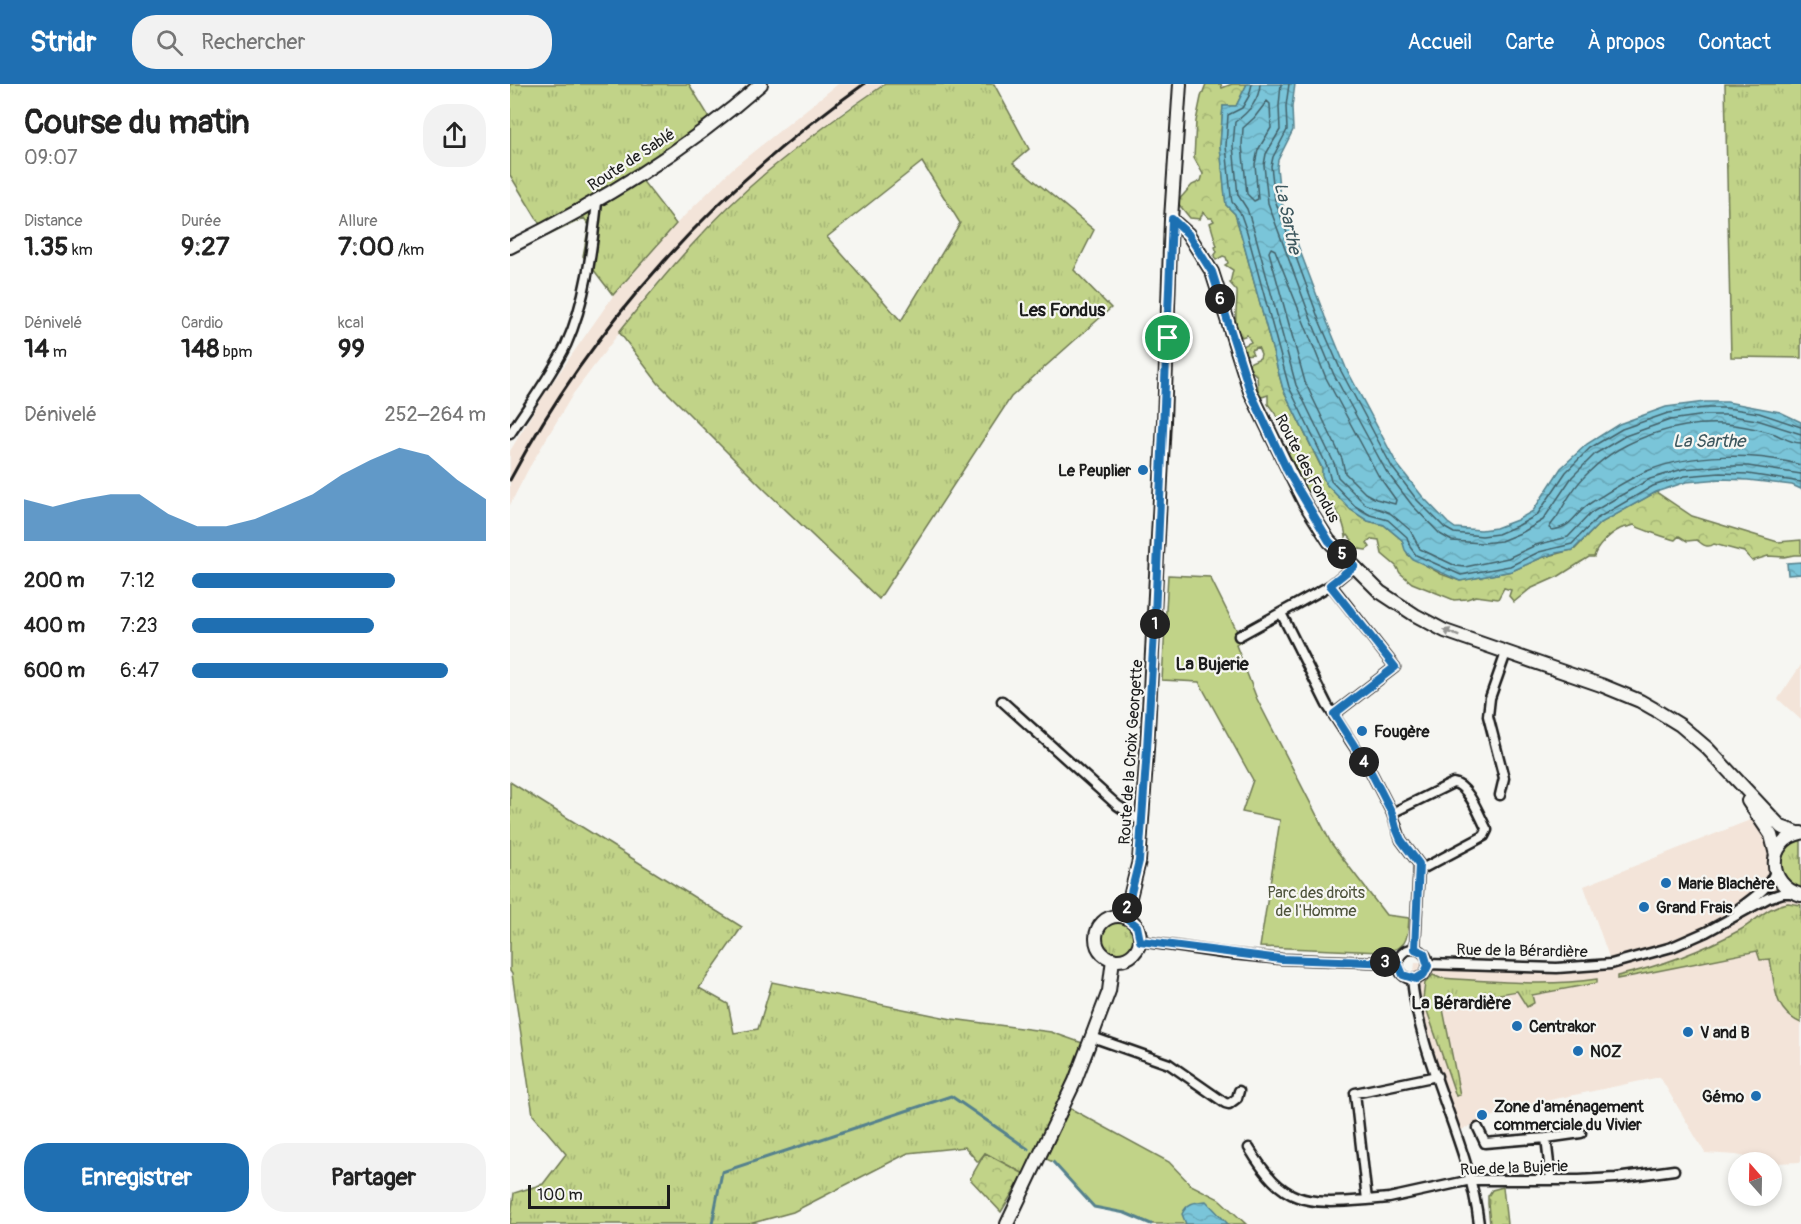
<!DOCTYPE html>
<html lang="fr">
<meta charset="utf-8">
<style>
body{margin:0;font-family:Pangolin,sans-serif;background:#f2f2f2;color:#222;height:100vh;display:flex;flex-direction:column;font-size:22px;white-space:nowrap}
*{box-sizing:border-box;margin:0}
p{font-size:20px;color:#767676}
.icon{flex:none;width:33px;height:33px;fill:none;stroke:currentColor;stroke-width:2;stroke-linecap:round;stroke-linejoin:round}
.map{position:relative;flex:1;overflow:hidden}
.drawer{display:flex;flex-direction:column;background:#fff;width:510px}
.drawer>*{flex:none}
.needle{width:39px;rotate:340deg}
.controls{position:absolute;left:1218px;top:1068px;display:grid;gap:12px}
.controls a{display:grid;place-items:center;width:54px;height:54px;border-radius:50%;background:#fff;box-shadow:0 3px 9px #0003;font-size:30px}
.scale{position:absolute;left:18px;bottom:15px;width:142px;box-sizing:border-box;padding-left:6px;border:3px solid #1c1c1c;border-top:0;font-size:16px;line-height:21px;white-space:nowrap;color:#1c1c1c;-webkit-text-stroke:4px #f6f6f2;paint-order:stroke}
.pin{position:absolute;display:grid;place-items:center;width:51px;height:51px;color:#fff;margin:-26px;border:3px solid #fff;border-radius:50%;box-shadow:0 2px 6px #0007}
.km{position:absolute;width:30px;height:30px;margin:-15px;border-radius:50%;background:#222;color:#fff;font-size:16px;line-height:30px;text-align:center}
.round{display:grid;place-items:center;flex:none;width:63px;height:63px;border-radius:24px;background:#f2f2f2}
.head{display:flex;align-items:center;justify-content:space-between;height:102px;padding:0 24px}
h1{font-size:33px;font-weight:800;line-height:45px}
.figures{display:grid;grid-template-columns:repeat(3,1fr);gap:9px;height:102px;padding:6px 24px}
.figures div{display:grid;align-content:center}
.figures b{font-size:26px;font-weight:800}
.figures small{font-size:16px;font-weight:400}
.figures p{font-size:16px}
.chart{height:168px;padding:12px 24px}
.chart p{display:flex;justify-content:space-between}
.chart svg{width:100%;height:108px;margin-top:6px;fill:#1f6fb2;opacity:.7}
.action{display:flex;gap:12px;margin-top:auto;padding:12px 24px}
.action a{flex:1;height:69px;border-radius:24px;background:#1f6fb2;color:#fff;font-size:24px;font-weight:800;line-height:69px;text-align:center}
.action a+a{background:#f2f2f2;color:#222}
ul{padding:0 24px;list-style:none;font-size:20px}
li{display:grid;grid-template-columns:96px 72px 1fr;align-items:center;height:45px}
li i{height:15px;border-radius:8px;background:#1f6fb2}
header{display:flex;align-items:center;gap:36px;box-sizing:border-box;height:84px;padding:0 30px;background:#1f6fb2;color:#fff}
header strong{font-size:28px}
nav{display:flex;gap:33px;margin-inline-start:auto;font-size:21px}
.search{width:420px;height:54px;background:#f2f2f2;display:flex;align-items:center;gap:15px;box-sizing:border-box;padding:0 21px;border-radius:24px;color:#767676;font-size:22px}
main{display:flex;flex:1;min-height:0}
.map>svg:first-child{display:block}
.built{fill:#f3e4d9}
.grass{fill:url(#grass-tufts);stroke:#6e7852;stroke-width:1.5;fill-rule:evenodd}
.forest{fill:url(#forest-crowns);stroke:#6e7852;stroke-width:1.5}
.park{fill:#c1d388;stroke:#6e7852;stroke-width:1.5}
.water{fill:url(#water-waves);stroke:#54818d;stroke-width:1.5}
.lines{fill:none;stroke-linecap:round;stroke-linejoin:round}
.shore{stroke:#426068;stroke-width:1.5}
.stream{stroke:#54818d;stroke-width:3}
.street-casing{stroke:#1c1c1c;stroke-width:13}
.secondary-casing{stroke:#1c1c1c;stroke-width:16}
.street{stroke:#f6f6f2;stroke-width:8}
.secondary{stroke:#f6f6f2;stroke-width:12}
.rail{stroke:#1c1c1c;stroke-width:3}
.oneway{fill:#949492}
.route-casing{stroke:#fff;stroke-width:12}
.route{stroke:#1f6fb2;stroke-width:8}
.poi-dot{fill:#1f6fb2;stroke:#f6f6f2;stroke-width:2}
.labels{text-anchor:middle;stroke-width:4.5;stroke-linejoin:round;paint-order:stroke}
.street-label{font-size:16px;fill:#1c1c1c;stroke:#f6f6f2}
.poi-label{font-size:16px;font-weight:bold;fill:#1c1c1c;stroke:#f6f6f2;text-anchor:start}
.park-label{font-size:16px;fill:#4e533c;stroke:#f6f6f2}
.water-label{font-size:18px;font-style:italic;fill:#3d575e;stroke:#f6f6f2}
.neighbourhood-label{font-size:18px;font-weight:bold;fill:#1c1c1c;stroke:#f6f6f2}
</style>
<header>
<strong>Stridr</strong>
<div class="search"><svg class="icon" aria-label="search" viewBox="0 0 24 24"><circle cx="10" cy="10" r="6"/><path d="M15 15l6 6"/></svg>Rechercher</div>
<nav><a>Accueil</a><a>Carte</a><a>À propos</a><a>Contact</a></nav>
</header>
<main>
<section class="drawer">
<div class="head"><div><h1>Course du matin</h1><p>09:07</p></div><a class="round"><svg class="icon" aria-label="share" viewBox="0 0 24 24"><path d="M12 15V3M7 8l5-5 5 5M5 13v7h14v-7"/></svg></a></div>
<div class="figures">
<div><p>Distance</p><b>1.35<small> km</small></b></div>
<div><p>Durée</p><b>9:27</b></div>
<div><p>Allure</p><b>7:00<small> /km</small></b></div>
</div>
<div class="figures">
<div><p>Dénivelé</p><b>14<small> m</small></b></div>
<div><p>Cardio</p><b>148<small> bpm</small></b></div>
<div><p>kcal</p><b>99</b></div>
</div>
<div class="chart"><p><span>Dénivelé</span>252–264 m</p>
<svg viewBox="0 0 160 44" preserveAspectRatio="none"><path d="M0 44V27L10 30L20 27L30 25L40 25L50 33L60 38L70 38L80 35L90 30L100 25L110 17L120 11L130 6L140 9L150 19L160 27V44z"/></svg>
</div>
<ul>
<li><b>200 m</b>7:12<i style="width:69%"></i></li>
<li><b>400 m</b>7:23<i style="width:62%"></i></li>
<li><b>600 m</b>6:47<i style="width:87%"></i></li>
</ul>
<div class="action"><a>Enregistrer</a><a>Partager</a></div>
</section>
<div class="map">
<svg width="1291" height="1140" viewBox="0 0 1291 1140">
<defs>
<pattern id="grass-tufts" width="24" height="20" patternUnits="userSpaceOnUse" patternTransform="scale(1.5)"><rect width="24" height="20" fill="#c1d388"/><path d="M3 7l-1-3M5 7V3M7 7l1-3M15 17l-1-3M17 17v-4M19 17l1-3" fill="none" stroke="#a5b575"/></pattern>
<pattern id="forest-crowns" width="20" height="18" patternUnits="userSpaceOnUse" patternTransform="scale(1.5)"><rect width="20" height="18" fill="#c1d388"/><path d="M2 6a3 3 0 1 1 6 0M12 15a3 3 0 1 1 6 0" fill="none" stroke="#a5b575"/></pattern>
<pattern id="water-waves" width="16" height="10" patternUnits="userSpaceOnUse" patternTransform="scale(1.5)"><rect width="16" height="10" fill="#7ac5d9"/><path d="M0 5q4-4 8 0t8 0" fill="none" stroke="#69a9ba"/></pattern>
</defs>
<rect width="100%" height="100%" fill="#f6f6f2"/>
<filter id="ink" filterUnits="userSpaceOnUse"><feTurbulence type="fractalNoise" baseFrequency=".0167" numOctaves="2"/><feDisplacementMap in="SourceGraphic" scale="12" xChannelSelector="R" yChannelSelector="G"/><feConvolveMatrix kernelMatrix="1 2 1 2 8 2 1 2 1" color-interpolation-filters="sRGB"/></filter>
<g filter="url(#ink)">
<path class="built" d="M328,0h47l-41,27 -131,112 -61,66 -79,105 -44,74 -19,37v-54l33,-55 70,-100 63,-72 57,-56z
M1291,581v55l-23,-21z
M1253,728l14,20 9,7 15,-6v329l-26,1 -39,-8 -31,-2 -45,-76 -153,32v5l-13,2 -38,16 -19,-56 -24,-97 2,-16 117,4 79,-4 -27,-77 166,-66z"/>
<path class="grass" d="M0,0h179l24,39 -72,56 35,45 -63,71 -30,-39 6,-31 -5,-7 -37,18 -37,-61z
M375,0h109l35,65 -16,14 81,67 -20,40 37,38 -100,89 -132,202 -113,-108 -108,-108 -39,-51c45,-57 93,-114 149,-161 38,-31 77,-60 117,-87zM412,78l38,61 -59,98 -74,-84z
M1215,0h76v274l-70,-1z
M0,698l232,145 -43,61 29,16 6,29 24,-4 14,-47 180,37 99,13 37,13 -58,132 -45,-24 -7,9 -13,-15 -57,6 -115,59 -44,12h-239l4,-31 29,-9 23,-30 -33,-39 -21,-141 -2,-3z
M1291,755v50c-27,-8 -25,-42 0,-50z
M1278,819l13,2v118c-28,-12 -26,-38 -31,-64l-10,1 -3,-9 -140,28v-3c44,-10 83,-24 123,-46 17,-10 28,-24 48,-27z
M591 854a17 17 0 1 1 34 0a17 17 0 1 1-34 0Z
M923,891l7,3c53,3 105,9 157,1v4l-65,12 2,8 -7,4 -10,-16 -75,13 18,91 -4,1 -33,-97 2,-16z
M993,1103l4,37h-17l-2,-20v-8l4,-6z"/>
<path class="forest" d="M696,0h15l1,4 10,-4h15l-11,22h-13l-3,40 5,50 1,9 9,9 6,20 42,155 39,80v6l4,9 25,26 17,11 16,4 18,15 6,15 33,19 19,7 52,-10 29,-13 34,-9 24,-25 57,-32 36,24 86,26 23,-2v15h-7l-10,2 -16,-1 -16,5 -8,-9 -30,-8c-7,5 -12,0 -17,-4l-10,1 -8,-5 -4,4c-5,-1 -38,-12 -41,-15 -4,2 -11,2 -14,4 -9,4 -24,18 -26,28h-5l-30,19 -29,13 -16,13 -5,-6 2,-6 -7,-2 -6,11 -22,-3 -9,3 -13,1 -42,-17 -12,-10 -4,-7 -14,-12 -3,-14 -7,-1 -5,4 3,4 -4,3 -7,-1 -3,3v-3l-6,-7 2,-2 -4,-5 -2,2c-2,-15 -9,-33 -25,-36l-5,-7 -13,-5v-4l6,-4 -2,-3 -6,3 -6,-6 -7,-22 7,-4 -3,-4 -9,4 9,-7 -2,-10 -11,-10 -2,-6 -9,-12v-9l-6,2 -4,-7 -1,-14 -11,-10 1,-2 13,-6 1,-4 -3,-7 -7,3 2,4 -9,1 -3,-8 10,-5 -4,-7 -5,2c-11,-10 -4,-32 -5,-46l-7,-8 3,-13 -8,-5 3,-2 -2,-6 -3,-1 -7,4 -2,-4 3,-4 -2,-5 2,-1 -7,-23 4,-2 -2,-3h-3l-6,-6 -3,7 -10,-1 -13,-16 15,-17 9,-4 2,-7 -9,-16 2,-37 5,-24z
M475,1069l39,21 -23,38 -31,-33z"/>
<path class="park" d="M658,491l42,2 32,64 -6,4 21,54 74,144 55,72 23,3c-1,23 -3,32 -28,34l-121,-5 20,-127 -38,-8 11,-32 -54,-98 -37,-2z
M554,1021l105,57 22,23 28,14 27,25h-95l-26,-11 -31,-6 -41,-45 -13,-6z"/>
<path class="water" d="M737,0h48l-3,23 1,23 -15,30 -1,7 3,31 45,119 21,51 51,96 25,32 26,27 7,5 26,2 15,-2 21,-8 16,-9 28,-43 26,-24 32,-20 47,-17 39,-5h22l53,10 21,10v67l-9,-4 -44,-5 -27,-1 -35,3 -30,10 -57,32 -26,26 -17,3 -15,5 -29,13 -52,10 -48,-22 -7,-9 -3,-10 -18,-15 -16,-4 -17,-11 -25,-26 -4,-9v-7l-39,-79 -42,-155 -6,-20 -9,-9 -1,-9 -5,-50 3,-40h13z
M1291,478v12l-13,1 -1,-12z
M696,1117l22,23h-42l-4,-10c5,-11 12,-12 24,-13z"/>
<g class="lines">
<path class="shore" d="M742,0l-3,12 -7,12 -14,7 -2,31 5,50 1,6 8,10 7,20 42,155 38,79 4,15 24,25 15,9 18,5 19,17 3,10 6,8 45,20 49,-9 29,-14 33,-8 24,-25 57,-33 32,-10 35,-3 28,1 53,8
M750,0c-1,17 -12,29 -25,38l-2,24 5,49 9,14 7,21 42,155 38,78 4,14 27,27 25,9 20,17 10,19 36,17 9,1 43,-9 28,-13 32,-8 23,-24 27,-16 32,-18 33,-10 37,-3h28l53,8
M771,0l-2,22 1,24 -14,24 -2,11 4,38 44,119 22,53 52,96 26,34 28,29 12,7 30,2 19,-2 22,-9 20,-12 29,-43 23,-23 30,-18 45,-16 36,-5h20l31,5 44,14
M779,0l-3,22 1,24 -14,27 -2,9 4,34 44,120 22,51 51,96 25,33 28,28 9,5 28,3 16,-2 21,-9 18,-10 29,-43 24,-24 32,-19 46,-16 37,-5h22l32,5 42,14
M757,17l3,3 1,24 -13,22 -3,14 3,35 -4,2 -7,-7 -5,-49 1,-17 11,-10z
M761,164l4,2 51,128 52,97 18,25 -1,4 -19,-5 -11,-6 -20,-20 -3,-14 -37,-77 -36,-130z
M1291,359c-10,0 -17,-5 -26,-9 -13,-4 -27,-7 -41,-9 -49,-6 -109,11 -145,47 -14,13 -23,29 -32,45 -3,4 -6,7 -8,11l3,2c22,-3 22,-17 40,-28 18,-11 36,-23 55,-31 44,-18 109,-19 154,-6"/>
<path class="stream" d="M543,1078l41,45 31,6 26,11
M202,1140l10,-52 229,-76 77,53"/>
<g class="street-casing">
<path id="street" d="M0,350c19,-29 41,-58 56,-89 20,-44 26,-96 31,-143
M821,501l64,82 -61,47
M771,529l46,92 44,67 21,41 9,27 18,24 -4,85
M729,552l92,-51 23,-19
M492,617l115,104 25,17
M990,711l4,-17 -16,-62 2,-18 16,-45
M882,729l61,-30c15,1 27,34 34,47l-3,6 -64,34
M1227,826c14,-11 34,-22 38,-40
M630,857l82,12 59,6 117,4
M888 880a15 15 0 1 1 30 0a15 15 0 1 1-30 0Z
M918,880l129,4 54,-4 61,-17 34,-15 62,-34 15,-5h10
M902,895c8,85 57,161 67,245
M582,953l77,27 56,39 4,1 8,-6 2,-7
M927,992l-82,17 12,107 22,-2 82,-18h108l37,-2 58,-8
M968,1044l7,15 61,-5 5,42
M1036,1054l35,-5
M739,1064c34,56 55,57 118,52"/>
</g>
<g class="secondary-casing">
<path id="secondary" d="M661,135l17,15 24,38 38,119 54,111 25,39 51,51 35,23 30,16 156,54 39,16 14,8 26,16 27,23 74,79 17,6
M0,163c90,-45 175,-96 251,-163
M1238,717l23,34 5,20
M1291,749c-35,8 -35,52 0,62
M586 854a22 22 0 1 1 44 0a22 22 0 1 1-44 0Z
M615,833l14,-56 8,-112 17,-328 7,-202 9,-135
M497,1140l68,-143 34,-90 4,-32"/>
</g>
<use href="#street" class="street"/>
<use href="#secondary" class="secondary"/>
<path class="rail" d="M0,396c84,-158 208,-293 354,-396"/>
</g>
<defs><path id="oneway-solid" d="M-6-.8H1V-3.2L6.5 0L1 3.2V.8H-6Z" transform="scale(1.5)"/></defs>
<use class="oneway" href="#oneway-solid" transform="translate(941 549) rotate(-158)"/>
</g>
<g class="lines" filter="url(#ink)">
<g class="route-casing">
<path id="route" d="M662,135l16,15 24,38 38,119 38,81 41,69 25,25 -24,19 65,82 -61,47 37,58 21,41 4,15 5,12 18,24 -4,85 9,4 4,13 -4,8 -8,5 -13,-4 -5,-12 -117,-4 -141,-18 -3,-15 -12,-9 14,-56 8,-112 8,-133z"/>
</g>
<use href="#route" class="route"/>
</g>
<g class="poi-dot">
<circle cx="633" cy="386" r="6"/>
<circle cx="852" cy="647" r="6"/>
<circle cx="1156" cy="799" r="6"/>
<circle cx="1134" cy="823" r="6"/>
<circle cx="1007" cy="942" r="6"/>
<circle cx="1178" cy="948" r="6"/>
<circle cx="1068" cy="967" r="6"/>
<circle cx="1246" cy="1012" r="6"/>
<circle cx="972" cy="1031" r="6"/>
</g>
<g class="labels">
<g class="street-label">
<text transform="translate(121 75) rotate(-33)" y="6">Route de Sablé</text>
<text transform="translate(798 384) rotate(62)" y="6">Route des Fondus</text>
<text transform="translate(620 668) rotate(-86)" y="6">Route de la Croix Georgette</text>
<text transform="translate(1012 866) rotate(1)" y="6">Rue de la Bérardière</text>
<text transform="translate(1004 1083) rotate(-2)" y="6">Rue de la Bujerie</text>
</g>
<g class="poi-label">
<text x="621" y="392" text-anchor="end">Le Peuplier</text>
<text x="864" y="653">Fougère</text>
<text x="1168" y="805">Marie Blachère</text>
<text x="1146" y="829">Grand Frais</text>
<text x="1019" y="948">Centrakor</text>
<text x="1190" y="954">V and B</text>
<text x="1080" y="973">NOZ</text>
<text x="1234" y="1018" text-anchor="end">Gémo</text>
<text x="984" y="1028">Zone d'aménagement<tspan x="984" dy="18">commerciale du Vivier</tspan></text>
</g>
<g class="park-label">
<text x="806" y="814">Parc des droits<tspan x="806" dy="18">de l'Homme</tspan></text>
</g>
<g class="water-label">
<text transform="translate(778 134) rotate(78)" y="6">La Sarthe</text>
<text x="1199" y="363">La Sarthe</text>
</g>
<g class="neighbourhood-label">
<text x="552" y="232">Les Fondus</text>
<text x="702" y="586">La Bujerie</text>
<text x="951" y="925">La Bérardière</text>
</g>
</g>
</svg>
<div class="controls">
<a><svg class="needle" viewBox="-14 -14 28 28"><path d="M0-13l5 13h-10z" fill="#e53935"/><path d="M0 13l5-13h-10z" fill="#767676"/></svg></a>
</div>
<div class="scale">100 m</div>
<div class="pin" style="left:658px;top:254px;background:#1e9e55"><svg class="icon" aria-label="arrive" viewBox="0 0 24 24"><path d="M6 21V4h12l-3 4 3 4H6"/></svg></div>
<b class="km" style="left:645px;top:540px">1</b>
<b class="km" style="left:617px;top:824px">2</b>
<b class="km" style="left:875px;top:878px">3</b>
<b class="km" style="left:854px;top:678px">4</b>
<b class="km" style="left:832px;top:470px">5</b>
<b class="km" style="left:710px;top:215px">6</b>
</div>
</main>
